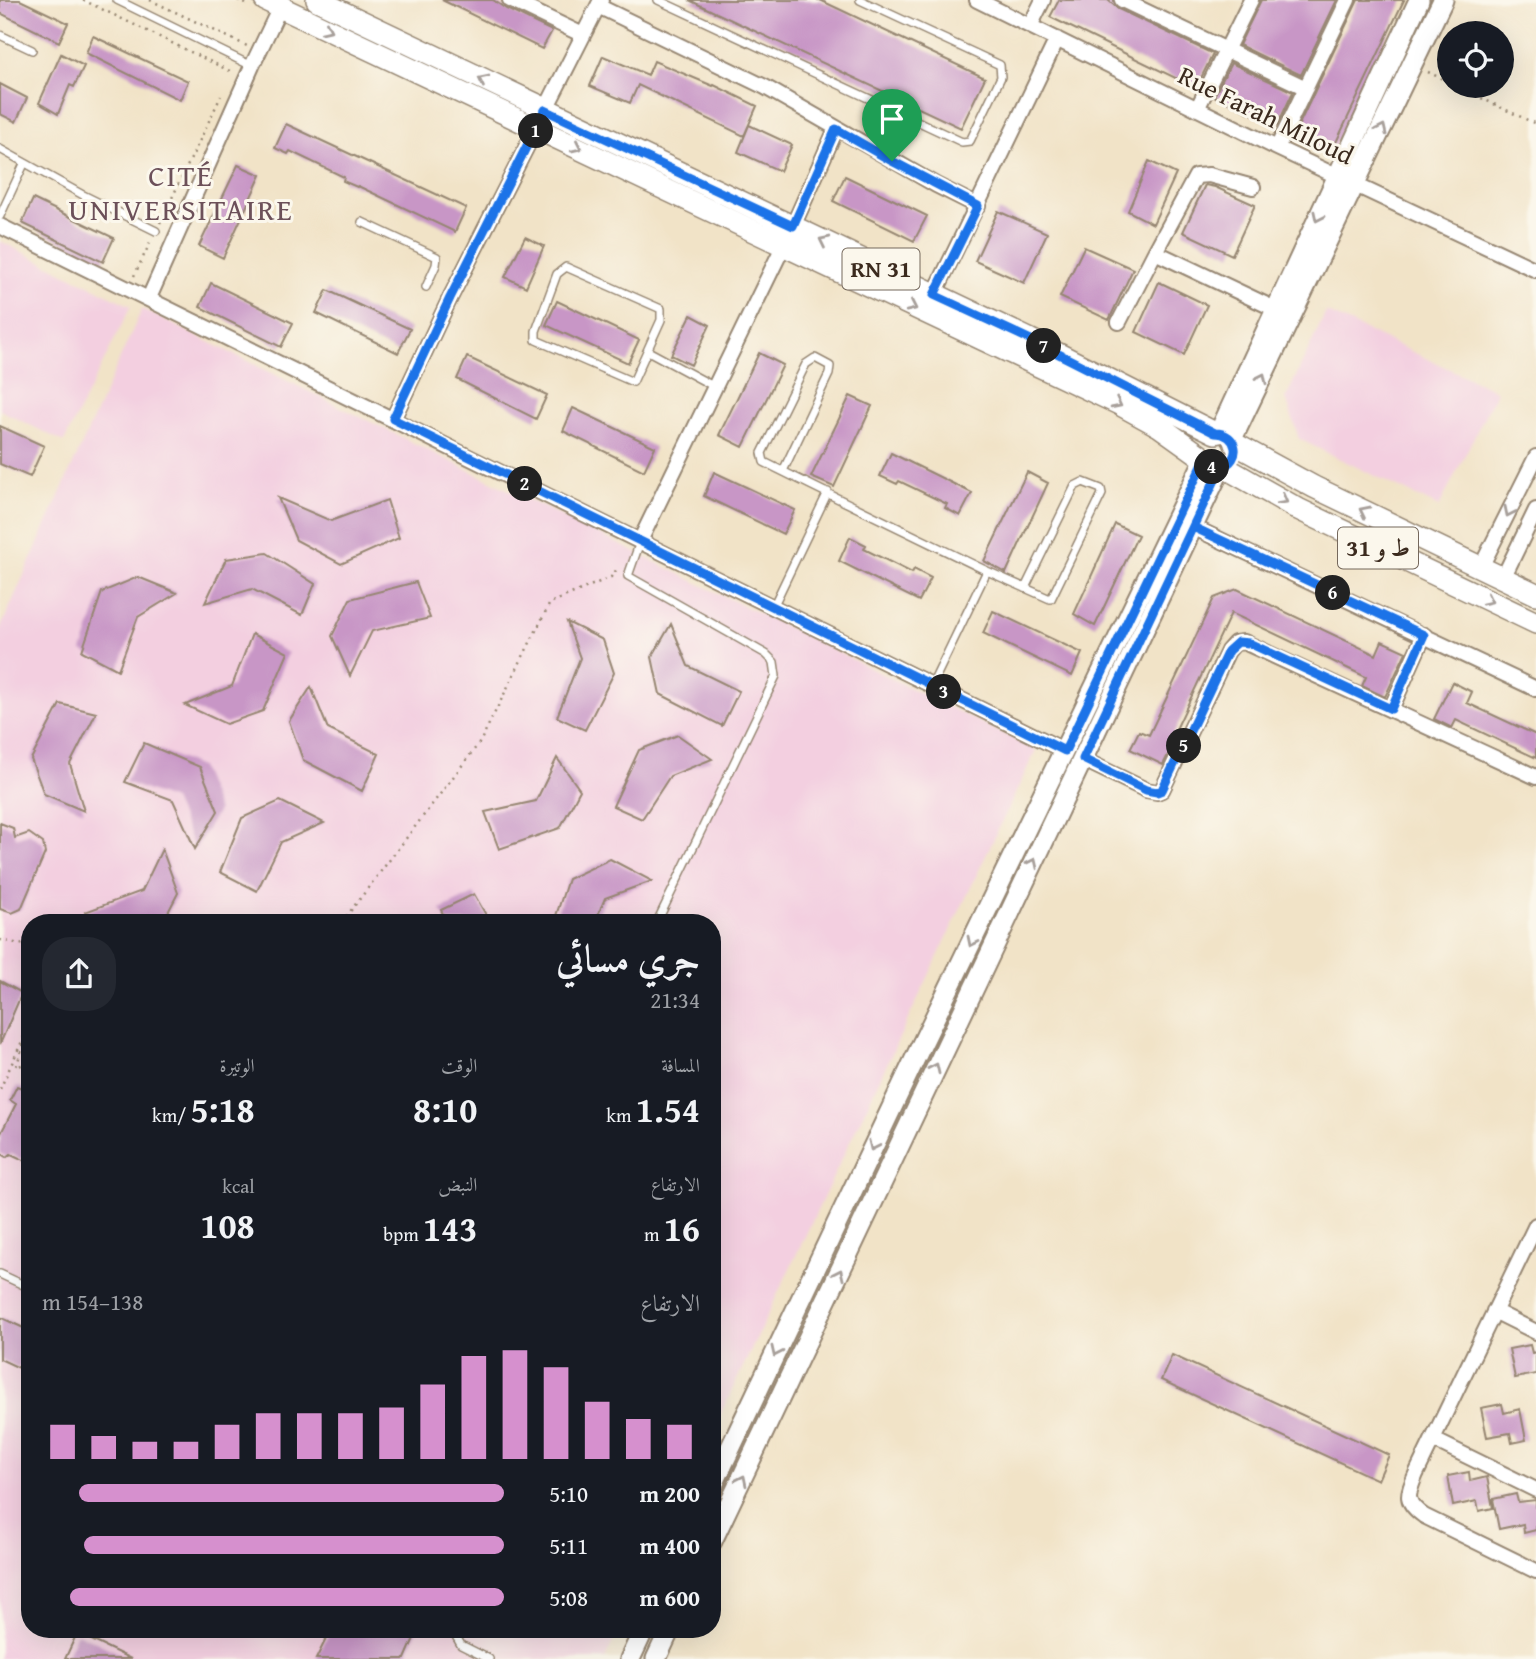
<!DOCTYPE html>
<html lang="ar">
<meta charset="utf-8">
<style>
body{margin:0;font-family:"Gentium Book Plus",Amiri,serif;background:#242831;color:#f1f3f6;direction:rtl;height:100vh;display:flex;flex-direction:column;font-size:26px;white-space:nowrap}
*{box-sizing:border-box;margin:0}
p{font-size:23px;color:#9ea1a6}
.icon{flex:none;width:38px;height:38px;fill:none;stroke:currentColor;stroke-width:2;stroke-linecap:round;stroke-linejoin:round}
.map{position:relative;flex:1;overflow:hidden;direction:ltr}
.details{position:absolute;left:21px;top:914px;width:700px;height:724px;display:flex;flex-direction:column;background:#171b24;border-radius:28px;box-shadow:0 7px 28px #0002;direction:rtl}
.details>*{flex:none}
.buttons{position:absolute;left:1437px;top:21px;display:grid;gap:14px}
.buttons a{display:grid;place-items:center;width:77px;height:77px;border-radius:50%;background:#171b24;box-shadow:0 7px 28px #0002;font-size:35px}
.pin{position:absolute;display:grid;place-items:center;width:60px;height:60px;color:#fff;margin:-72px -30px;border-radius:50% 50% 50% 0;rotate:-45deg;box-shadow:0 0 7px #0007}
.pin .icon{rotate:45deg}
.km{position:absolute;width:35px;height:35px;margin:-18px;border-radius:50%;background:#222;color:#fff;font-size:19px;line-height:35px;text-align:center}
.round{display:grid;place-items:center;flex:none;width:74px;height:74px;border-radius:28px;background:#242831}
.overview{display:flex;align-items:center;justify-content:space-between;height:119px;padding:0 21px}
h1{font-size:38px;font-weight:700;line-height:52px}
.figures{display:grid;grid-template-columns:repeat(3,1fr);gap:10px;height:119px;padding:7px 21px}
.figures div{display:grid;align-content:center}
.figures b{font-size:35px;font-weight:700}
.figures small{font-size:19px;font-weight:400}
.figures p{font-size:19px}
.chart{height:196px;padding:14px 21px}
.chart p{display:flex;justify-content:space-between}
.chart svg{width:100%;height:126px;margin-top:7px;stroke:#d690ce;stroke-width:6}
ul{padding:0 21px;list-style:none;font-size:23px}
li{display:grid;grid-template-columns:112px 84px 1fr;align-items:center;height:52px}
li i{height:18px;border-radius:9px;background:#d690ce}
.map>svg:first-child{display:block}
.built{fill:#f3cfe0}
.building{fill:#c896c6}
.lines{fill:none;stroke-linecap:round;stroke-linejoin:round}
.service-casing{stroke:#968672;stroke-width:10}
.minor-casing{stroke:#968672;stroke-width:18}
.secondary-casing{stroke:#968672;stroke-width:23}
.primary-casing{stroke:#968672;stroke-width:24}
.path{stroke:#968672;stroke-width:2.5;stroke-dasharray:2 5;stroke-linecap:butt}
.service{stroke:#fff;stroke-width:7}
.minor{stroke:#fff;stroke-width:14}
.secondary{stroke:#fff;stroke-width:19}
.primary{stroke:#fff;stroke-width:21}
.oneway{stroke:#a79f9a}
.route-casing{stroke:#fff;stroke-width:14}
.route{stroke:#1a73e8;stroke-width:9}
.labels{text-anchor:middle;stroke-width:6;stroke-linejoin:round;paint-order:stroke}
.shield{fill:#fbf7ec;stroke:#75685c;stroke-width:2}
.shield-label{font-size:24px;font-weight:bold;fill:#3b2a1e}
.street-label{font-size:26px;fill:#3b2a1e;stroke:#fbf7ec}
.quarter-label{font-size:30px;letter-spacing:2px;fill:#6c5059;stroke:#fbf7ec}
</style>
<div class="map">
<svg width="1536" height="1659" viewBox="0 0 1536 1659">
<rect width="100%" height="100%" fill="#fbf7ec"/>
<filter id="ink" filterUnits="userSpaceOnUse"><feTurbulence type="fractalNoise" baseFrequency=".0143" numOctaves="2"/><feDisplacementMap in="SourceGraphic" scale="14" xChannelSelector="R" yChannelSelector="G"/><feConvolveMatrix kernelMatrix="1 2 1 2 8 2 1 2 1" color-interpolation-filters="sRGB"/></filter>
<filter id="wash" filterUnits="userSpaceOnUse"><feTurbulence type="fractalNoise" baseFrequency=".00686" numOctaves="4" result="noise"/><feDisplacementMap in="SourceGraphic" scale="28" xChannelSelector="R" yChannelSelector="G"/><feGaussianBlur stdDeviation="1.57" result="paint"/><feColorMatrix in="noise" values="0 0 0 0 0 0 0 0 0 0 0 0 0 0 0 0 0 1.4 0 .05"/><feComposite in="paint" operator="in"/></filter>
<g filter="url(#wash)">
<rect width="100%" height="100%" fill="#f1e3c7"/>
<path class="built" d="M0,241l131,65 -67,136 -64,-32z
M142,309l894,441 -324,682v-510h-682v707h589l-14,30h-605v-1030z
M1326,312l171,79 -58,116 -140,-68 -13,-41z"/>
<g id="blocks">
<path class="building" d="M0,0h20l48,23 -9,19 -59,-29z
M442,0h51l13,9 46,22 -10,18z
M689,0h131l165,78 -24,50z
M1059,0h49l10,9 95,45 -17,34 -146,-71z
M1261,0h76l-36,75 -62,-30z
M1358,0h46l-74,155 -37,-18z
M93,36l95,45 -8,19 -94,-47z
M61,54l23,12 -10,21 -4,-2 -12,29 -19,-11z
M603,56l45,19 6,-14 59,25 1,-1 43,21 -13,30 -106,-51 -8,18 -40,-17z
M1231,63l62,29 -16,34 -63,-30z
M0,84l27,14 -11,24 -16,-8z
M286,124l180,84 -11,24 -97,-46 -1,1 -14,-6 1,-4 -54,-26 -2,3 -13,-6z
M749,125l43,20 -12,26 -42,-19z
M1149,161l27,13 -23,50 -25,-13z
M238,165l23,10 -38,83 -24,-12z
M845,176l82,40 -13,25 -81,-40z
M1205,185l10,2 40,18 -23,50 -49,-23z
M33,199l81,39 -11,24 -81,-39z
M998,211l49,22 -23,50 -49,-22z
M525,237l19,9 -18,41 -21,-10z
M1084,247l49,22 -24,51 -49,-23z
M1159,282l48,23 -23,50 -48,-23z
M211,283l82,40 -12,24 -81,-40z
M327,290l83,39 -12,24 -82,-40z
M557,301l82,39 -11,23 -82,-38z
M691,315l19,10 -19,40 -20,-10z
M759,353l24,12 -40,82 -24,-12z
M467,357l80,38 -11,24 -79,-40z
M850,396l22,10 -38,81 -23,-10z
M573,408l82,39 -11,24 -81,-40z
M0,426l44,20 -14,31 -30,-13z
M891,453l81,40 -12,23 -15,-8 2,-4 -48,-23 -2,3 -17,-8z
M714,472l81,38 -12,24 -79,-38z
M1027,472l21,11 -42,90 -22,-12z
M278,498l53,23 56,-21 12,38 -58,26 -45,-24z
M1115,524l23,11 -43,91 -21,-12z
M850,537l16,8 -2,4 48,24 2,-4 17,9 -12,23 -80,-40z
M267,553l48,31 -13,31 -50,-26 -47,14 21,-44z
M138,577l39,16 -39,24 -20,53 -36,-19 20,-59z
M416,582l14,36 -58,13 -22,45 -18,-40 18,-37z
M1237,589l139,66 6,-14 24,11 -21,45 -23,-11 4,-9 -135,-64 -63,133 4,1 -9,18 -33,-16 9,-18 10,4 65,-137z
M993,611l89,42 -10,23 -89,-43z
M567,622l36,18 11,33 -29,57 -28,-13 23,-59z
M671,624l17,42 51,25 -17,35 -62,-32 -8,-37z
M252,634l36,19 -25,58 -37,13 -41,-19 47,-19z
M1452,682l20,10 -5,11 69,32v23l-80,-38 -4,8 -18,-9z
M311,687l17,42 51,25 -17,37 -59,-31 -14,-39z
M60,704l36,9 -26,51 14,47 -40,-17 -13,-35z
M678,735l34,24 -42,17 -28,43 -29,-13 26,-56z
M144,743l56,24 18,44 -23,38 -22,-49 -48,-18z
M557,758l23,32 -20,38 -61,21 -14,-37 51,-11z
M280,801l44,22 -43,19 -24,49 -37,-19 22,-54z
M0,823l13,5 2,10 14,-5 14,10 2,10 -24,56 -9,4 -12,-4z
M162,849l16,44 -15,29h-74l-4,-10 57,-21z
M610,859l42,22 -47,17 -10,24h-41l14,-43z
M474,894l16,28h-43l-6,-12z
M0,981l22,12 -22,51z
M30,1078v85l-19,-9 -4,3 -7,-4v-18l16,-31 -6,-4 7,-14 7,3z
M0,1317l30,14v13l-11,24 -19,-9z
M1530,1345l2,8 4,-1v22l-21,4 -6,-29z
M1172,1355l217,100 -11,25 -217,-100z
M1502,1404l2,9 16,-4 6,31 -14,3 -2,-10 -23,4 -6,-29z
M1469,1472l1,9 17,-4 6,31 -14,3 -2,-10 -24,5 -5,-30z
M1516,1494l2,8 18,-2v30l-12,3 -1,-9 -24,5 -6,-30z
M331,1629h87l-13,30h-89z
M77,1633l54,26h-66z"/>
</g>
</g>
<g filter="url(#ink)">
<use href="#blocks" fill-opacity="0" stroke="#968672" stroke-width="2"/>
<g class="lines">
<g class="service-casing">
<path id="service" d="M117,0l135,66
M658,0l304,142 8,-1 31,-64 -1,-12 -140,-65
M0,35l32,15
M0,149l83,46 73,36
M0,216l24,-52
M362,222l75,35 -1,8 -10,22
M566,267l95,42v11l-28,62 -97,-42v-9l21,-57z
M648,351l67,36
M783,471l46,-97 1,-8 -15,-8 -9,6 -44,89 2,9c74,37 149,73 223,109
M640,542l-12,34 138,78 8,8 2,14 -119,246
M773,607l55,-115
M932,685l55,-114 63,28h1l51,-105 -1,-5 -18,-7 -8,4 -50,102
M0,1274l30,14
M452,1629l9,16 28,14"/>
</g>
<g class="minor-casing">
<path id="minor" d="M510,0l73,35
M977,0l300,148 259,122
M1122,0l184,88
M598,6l167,81 171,98 42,21
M1030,26l13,-26
M1197,109l54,-109
M1277,148l71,-148
M0,226l1065,525
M1155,252l41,-76 13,-1 44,12
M934,295l123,-256
M149,298l103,-232 31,-65
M1119,322l36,-70 120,57
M393,419l57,-121 151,-298
M1193,527l343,162
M640,541l153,-315 43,-97
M1481,567l55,-110
M1503,578l33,-68
M1391,709l33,-74
M1082,759l64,31 11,2 5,-2 66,-139 7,-8 9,-1 292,135
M1536,1225l-120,249c-9,21 -12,28 8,42l112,55
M1494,1311l42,21
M1434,1440l102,50"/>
</g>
<g class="secondary-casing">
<path id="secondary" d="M1219,433l200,-433
M1232,439l211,-439
M712,1487l209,-441 283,-585
M712,1541l509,-1074
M630,1659l14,-30
M656,1659l14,-30"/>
</g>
<g class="primary-casing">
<path id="primary" d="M265,0l854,404 40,22 42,30
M317,0l712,339 186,94
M1235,444l79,43 222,107
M1224,467l74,42 238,114"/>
</g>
<path class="path" d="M83,0l149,72 -1,2
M150,0l97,46
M238,0l10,5
M1428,72l21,10
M1456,86l80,38
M160,223l61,-127
M134,276l17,-35
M342,922l138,-180 70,-139 61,-26 6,-8
M0,940l30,6
M28,1031l-12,36 14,-5
M0,1089l30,-65"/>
<use href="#service" class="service"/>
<use href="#minor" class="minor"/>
<use href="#secondary" class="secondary"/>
<use href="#primary" class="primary"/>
</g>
<defs><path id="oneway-chevron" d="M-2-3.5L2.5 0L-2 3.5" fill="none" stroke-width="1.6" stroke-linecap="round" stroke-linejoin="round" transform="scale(1.75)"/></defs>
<g class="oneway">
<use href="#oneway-chevron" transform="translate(327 29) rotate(25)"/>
<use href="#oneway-chevron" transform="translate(483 80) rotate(-154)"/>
<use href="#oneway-chevron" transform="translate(1382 129) rotate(-65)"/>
<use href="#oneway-chevron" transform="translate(577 147) rotate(25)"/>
<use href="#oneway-chevron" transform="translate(1318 217) rotate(115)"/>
<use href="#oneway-chevron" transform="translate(824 241) rotate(-154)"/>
<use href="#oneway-chevron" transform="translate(912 307) rotate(25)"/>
<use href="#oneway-chevron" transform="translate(1262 378) rotate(-64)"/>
<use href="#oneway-chevron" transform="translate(1117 404) rotate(27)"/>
<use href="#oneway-chevron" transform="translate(1283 500) rotate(29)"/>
<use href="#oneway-chevron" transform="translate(1364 511) rotate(-154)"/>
<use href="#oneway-chevron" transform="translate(1509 512) rotate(116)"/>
<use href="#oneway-chevron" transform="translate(1488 600) rotate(25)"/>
<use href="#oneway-chevron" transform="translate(1033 863) rotate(-65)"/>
<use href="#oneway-chevron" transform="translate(972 942) rotate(116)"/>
<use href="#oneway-chevron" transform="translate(935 1068) rotate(-65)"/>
<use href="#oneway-chevron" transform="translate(873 1146) rotate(115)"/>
<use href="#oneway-chevron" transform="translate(839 1274) rotate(-65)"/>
<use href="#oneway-chevron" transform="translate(776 1352) rotate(115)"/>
<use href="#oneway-chevron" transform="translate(742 1480) rotate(-64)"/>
</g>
</g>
<g class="lines" filter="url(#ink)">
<g class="route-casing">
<path id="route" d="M892,161l-56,-32 -43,97 -248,-116 -95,188 -57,121 672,332 139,-290 9,6h8l-138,292 63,31 11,2 5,-2 66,-139 10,-9 11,1 142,66 33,-74 -231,-108 28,-60c22,-7 17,-34 -6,-34l-186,-94 -95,-44 44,-89 -86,-45"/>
</g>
<use href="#route" class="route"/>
</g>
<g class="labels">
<g class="shield">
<rect x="842.5" y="248.5" width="77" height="41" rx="5"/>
<rect x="1338" y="527.5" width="80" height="41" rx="5"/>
</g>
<g class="shield-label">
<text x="881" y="277">RN 31</text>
<text x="1378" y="556">ط و 31</text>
</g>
<g class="street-label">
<text transform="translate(1266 115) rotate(26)" y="9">Rue Farah Miloud</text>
</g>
<g class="quarter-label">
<text x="181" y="186">CITÉ<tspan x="181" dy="34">UNIVERSITAIRE</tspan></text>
</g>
</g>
</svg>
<div class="buttons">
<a><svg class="icon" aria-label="locate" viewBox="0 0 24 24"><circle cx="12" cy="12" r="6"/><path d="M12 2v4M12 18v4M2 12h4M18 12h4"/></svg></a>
</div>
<div class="pin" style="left:892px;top:161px;background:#1e9e55"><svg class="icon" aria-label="arrive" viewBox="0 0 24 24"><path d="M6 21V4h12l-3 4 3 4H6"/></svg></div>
<b class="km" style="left:536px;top:131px">1</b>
<b class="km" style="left:525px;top:484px">2</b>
<b class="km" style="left:944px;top:692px">3</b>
<b class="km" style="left:1212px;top:467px">4</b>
<b class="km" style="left:1184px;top:746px">5</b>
<b class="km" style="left:1333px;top:593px">6</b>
<b class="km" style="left:1044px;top:346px">7</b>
<section class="details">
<div class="overview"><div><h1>جري مسائي</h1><p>21:34</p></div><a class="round"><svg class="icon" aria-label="share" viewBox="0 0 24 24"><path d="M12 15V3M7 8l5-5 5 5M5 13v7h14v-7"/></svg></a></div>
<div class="figures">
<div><p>المسافة</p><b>1.54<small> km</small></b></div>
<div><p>الوقت</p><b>8:10</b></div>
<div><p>الوتيرة</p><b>5:18<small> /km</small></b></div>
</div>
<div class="figures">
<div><p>الارتفاع</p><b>16<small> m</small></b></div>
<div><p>النبض</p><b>143<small> bpm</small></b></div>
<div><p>kcal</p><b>108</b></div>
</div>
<div class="chart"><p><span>الارتفاع</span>138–154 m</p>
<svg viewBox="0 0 160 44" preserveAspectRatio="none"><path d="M5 44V32M15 44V36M25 44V38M35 44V38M45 44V32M55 44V28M65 44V28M75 44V28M85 44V26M95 44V18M105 44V8M115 44V6M125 44V12M135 44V24M145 44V30M155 44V32"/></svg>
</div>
<ul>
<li><b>200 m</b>5:10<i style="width:92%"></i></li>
<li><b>400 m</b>5:11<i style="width:91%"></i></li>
<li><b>600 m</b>5:08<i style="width:94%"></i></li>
</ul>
</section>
</div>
